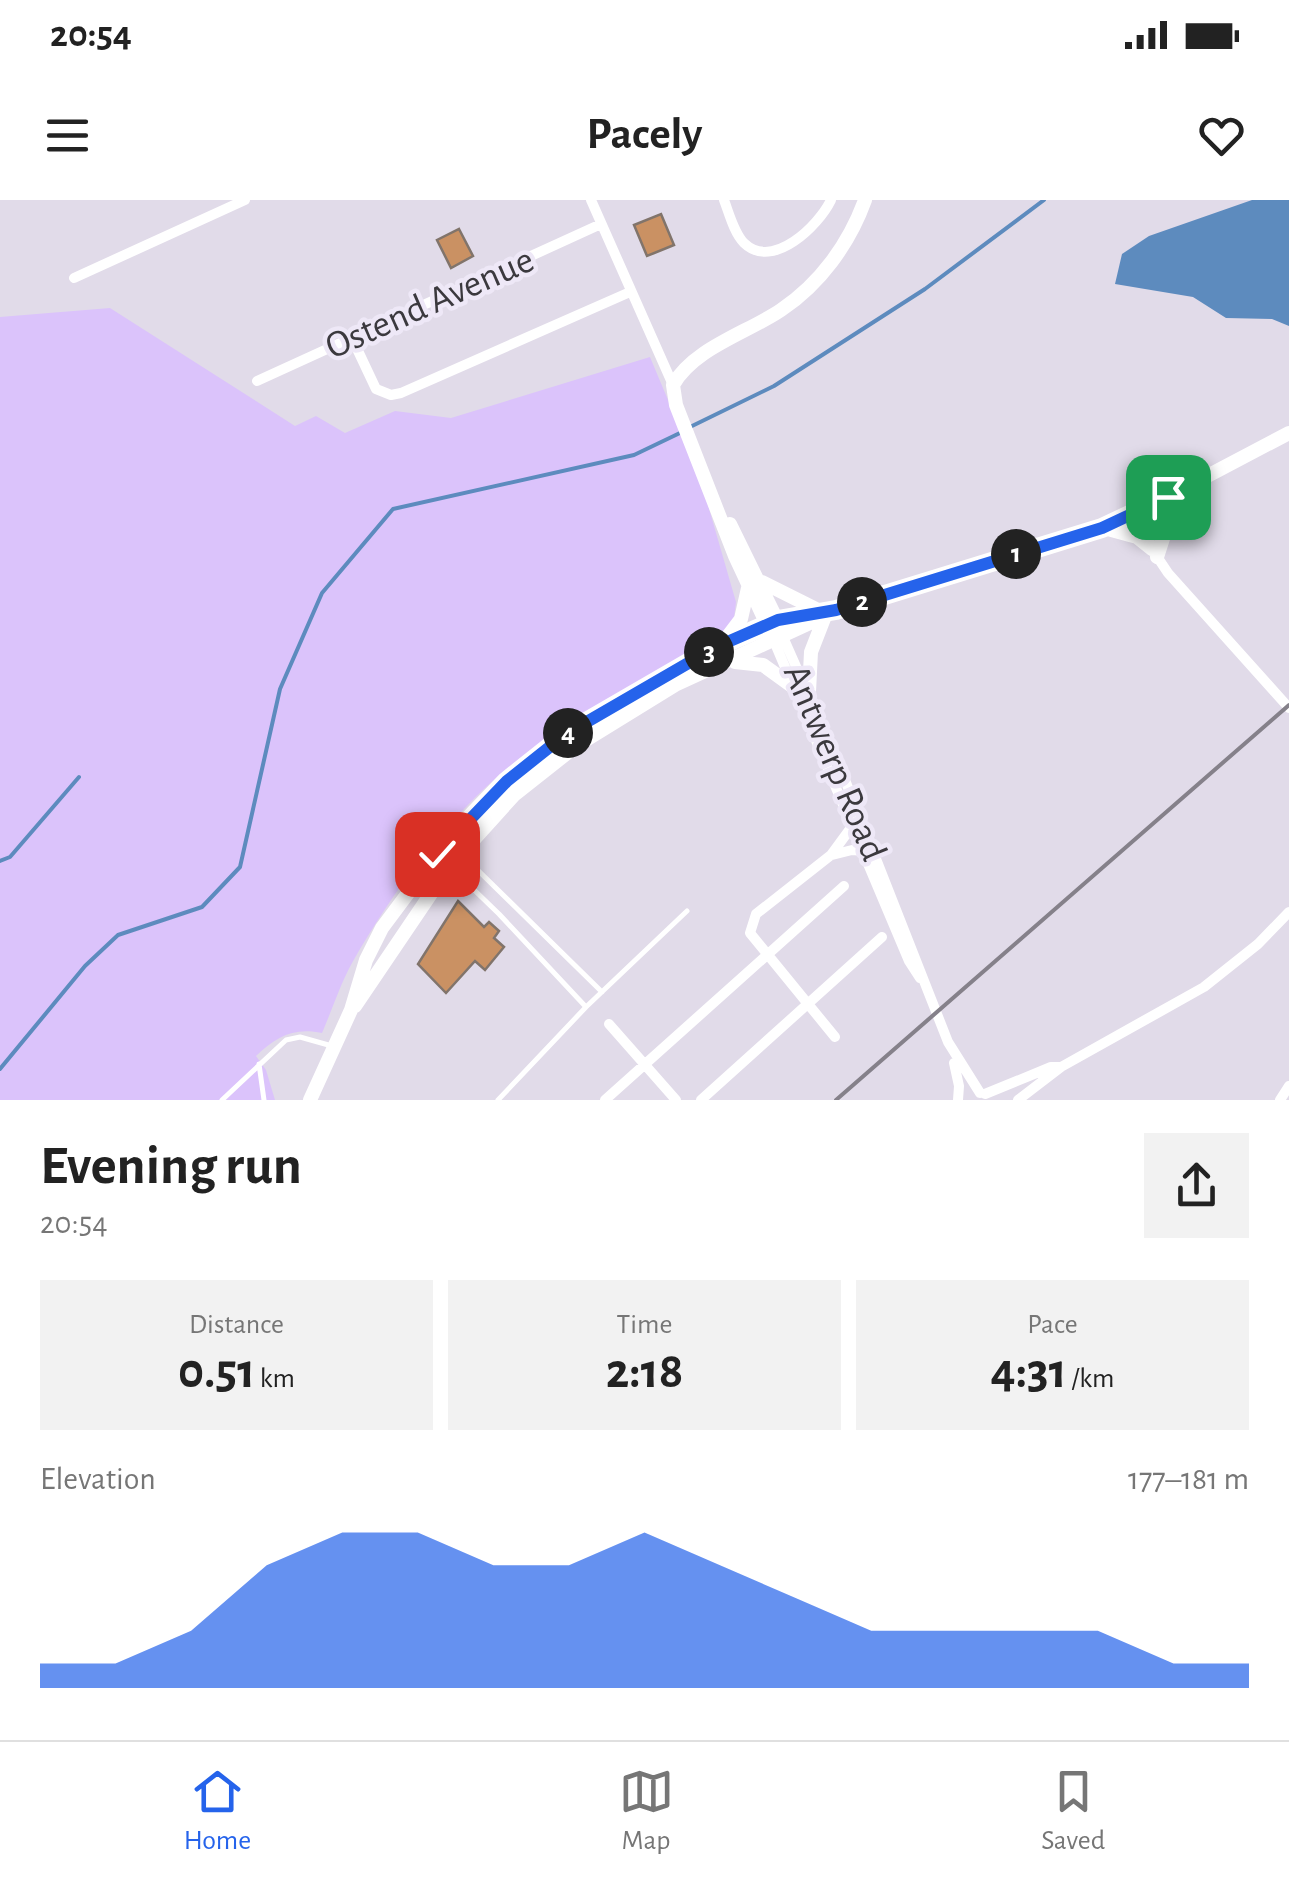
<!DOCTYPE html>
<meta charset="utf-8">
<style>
body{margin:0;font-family:"Alegreya Sans",sans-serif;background:#f2f2f2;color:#222;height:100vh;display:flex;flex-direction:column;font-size:38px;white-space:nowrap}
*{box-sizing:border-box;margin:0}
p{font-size:32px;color:#767676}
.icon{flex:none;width:55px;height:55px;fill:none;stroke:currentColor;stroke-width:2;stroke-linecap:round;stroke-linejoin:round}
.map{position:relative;height:900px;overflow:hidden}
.details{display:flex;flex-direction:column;background:#fff;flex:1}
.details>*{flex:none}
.pin{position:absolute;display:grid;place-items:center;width:85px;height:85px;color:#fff;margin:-42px;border-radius:20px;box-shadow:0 5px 15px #0006}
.km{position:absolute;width:50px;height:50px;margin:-25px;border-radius:50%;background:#222;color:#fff;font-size:28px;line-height:50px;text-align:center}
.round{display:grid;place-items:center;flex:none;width:105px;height:105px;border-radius:0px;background:#f2f2f2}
.summary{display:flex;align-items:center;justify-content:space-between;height:170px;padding:0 40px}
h1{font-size:55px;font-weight:700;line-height:75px}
.metrics{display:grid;grid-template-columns:repeat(3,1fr);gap:15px;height:170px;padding:10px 40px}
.metrics div{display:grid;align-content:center;border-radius:0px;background:#f2f2f2;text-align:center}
.metrics b{font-size:50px;font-weight:700}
.metrics small{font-size:28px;font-weight:400}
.metrics p{font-size:28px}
.chart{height:280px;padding:20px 40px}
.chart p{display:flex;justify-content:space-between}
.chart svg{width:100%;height:180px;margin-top:10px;fill:#2563eb;opacity:.7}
.status{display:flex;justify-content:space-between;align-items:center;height:70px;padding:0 50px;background:#fff;direction:ltr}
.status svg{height:28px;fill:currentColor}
header{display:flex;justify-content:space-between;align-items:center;height:130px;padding:0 40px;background:#fff;font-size:45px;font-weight:700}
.tab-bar{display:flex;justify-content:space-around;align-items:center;height:140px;border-top:2px solid #e0e0e0;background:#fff;font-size:28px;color:#767676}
.tab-bar a{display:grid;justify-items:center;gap:5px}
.tab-bar .on{color:#2563eb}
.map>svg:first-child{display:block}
.green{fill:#dbc3fb}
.water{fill:#5d8bbe}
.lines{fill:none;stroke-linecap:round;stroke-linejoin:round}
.stream{stroke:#5d8bbe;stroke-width:4}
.building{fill:#ca9163;stroke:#81746b;stroke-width:2.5}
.lane{stroke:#fff;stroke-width:5}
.street{stroke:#fff;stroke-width:10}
.secondary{stroke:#fff;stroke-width:14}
.rail{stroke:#85818a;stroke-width:4}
.route-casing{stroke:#fff;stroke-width:20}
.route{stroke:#2563eb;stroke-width:12}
.labels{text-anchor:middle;stroke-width:9;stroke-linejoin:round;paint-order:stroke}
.street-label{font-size:38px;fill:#3b393e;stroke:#eee8f7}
</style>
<div class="status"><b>20:54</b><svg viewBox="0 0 49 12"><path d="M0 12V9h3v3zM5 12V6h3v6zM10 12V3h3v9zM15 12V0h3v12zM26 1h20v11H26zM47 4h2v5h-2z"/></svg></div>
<header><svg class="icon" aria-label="menu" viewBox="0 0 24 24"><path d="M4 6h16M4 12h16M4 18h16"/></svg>Pacely<svg class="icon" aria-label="heart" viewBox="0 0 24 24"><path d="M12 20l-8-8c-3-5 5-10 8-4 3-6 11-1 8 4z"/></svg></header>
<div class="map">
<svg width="1289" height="900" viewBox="0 0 1289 900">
<rect width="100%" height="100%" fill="#e1dbe9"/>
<path class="green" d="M110,108l185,118 21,-10 29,17 50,-22 56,7 199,-61 49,117 37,128 -2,16 -13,16c-58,35 -120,68 -176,106 -81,54 -145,139 -193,223 -12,22 -20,47 -30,70 -29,-6 -46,4 -66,23l10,14 9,30h-275v-783z"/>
<path class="water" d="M1252,0h37v126l-17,-7 -46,-1 -33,-21 -78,-13 7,-30 27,-18z"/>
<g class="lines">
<path class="stream" d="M690,227l84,-41 151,-97 119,-89
M0,661l10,-4 69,-80
M0,869l85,-103 33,-31 84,-28 38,-40 40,-178 42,-96 71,-84 241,-54 48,-23"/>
</g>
<path class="building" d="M661,14l13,31 -27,11 -13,-31z
M459,29l14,27 -22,12 -14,-28z
M458,701l26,26 5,-5 10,9 -5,7 10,9 -19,23 -10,-9 -29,32 -28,-29z"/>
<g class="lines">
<path class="lane" d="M450,643l152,149
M438,655l61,59 87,93
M259,864l5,36
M222,900l64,-60 14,-3 32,9
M498,900l88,-93 101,-96"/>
<path class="street" d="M591,0l82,185
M724,0c5,13 10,33 20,43 29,28 75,-18 87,-43
M74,78l171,-78
M351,136l25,53 15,6 10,-2 229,-101
M257,181l344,-157
M1141,311l11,38 16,24 121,135
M783,437l53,120 112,285 32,51
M774,441l135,320 11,17
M832,655l20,-5 12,1
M609,824l67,76
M835,837l-85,-104 6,-19 75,-59 22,-30
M954,863l5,23 -1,14
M985,894l66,-27h10
M605,900l239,-214
M701,900l181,-163
M1018,900l43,-33 143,-80 54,-43 31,-32
M1280,900l9,-14"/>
<path class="secondary" d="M730,324l50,102
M1104,328l33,9 15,12
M1157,357l12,-37 24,-34
M762,382l56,28
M770,431l-35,-75 -59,-151 -3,-20c21,-37 74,-52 108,-75 39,-26 68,-66 84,-110
M725,440l16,-21 7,-31
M735,462l28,3 29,21
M809,492l2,-40 14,-36
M355,806l94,-139 65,-72 62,-49 99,-61 148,-68
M310,900l41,-90 15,-50 16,-32 65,-87 60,-60 59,-47 151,-87 61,-28 58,-9 266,-83 39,-16 148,-78"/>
<path class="rail" d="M836,900l453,-395"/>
</g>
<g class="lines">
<g class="route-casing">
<path id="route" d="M437,654l70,-73 59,-47 150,-87 62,-27 58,-10 266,-82 66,-31"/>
</g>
<use href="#route" class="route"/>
</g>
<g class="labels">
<g class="street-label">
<text transform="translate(429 102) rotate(-24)" y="13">Ostend Avenue</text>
<text transform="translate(836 562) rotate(67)" y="13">Antwerp Road</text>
</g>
</g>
</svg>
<div class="pin" style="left:1168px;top:297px;background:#1e9e55"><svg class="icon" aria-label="arrive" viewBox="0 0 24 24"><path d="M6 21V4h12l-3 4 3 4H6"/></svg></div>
<div class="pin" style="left:437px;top:654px;background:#d93025"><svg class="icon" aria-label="check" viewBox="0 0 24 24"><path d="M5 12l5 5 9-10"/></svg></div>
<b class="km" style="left:1016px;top:354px">1</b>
<b class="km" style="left:862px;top:402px">2</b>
<b class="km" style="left:709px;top:452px">3</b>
<b class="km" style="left:568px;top:533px">4</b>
</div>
<section class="details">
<div class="summary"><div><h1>Evening run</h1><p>20:54</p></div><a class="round"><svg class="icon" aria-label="share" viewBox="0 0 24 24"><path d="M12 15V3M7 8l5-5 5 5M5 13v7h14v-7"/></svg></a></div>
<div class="metrics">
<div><p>Distance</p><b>0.51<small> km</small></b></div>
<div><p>Time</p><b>2:18</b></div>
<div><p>Pace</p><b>4:31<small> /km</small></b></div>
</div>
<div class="chart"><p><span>Elevation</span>177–181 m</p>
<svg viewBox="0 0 160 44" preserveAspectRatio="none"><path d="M0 44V38L10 38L20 30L30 14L40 6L50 6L60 14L70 14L80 6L90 14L100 22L110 30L120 30L130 30L140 30L150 38L160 38V44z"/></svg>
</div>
</section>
<nav class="tab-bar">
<a class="on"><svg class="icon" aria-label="home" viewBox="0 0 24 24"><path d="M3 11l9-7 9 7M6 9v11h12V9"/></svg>Home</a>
<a><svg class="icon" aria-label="map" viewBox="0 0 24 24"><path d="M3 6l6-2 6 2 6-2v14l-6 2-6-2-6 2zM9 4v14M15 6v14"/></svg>Map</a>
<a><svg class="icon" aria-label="saved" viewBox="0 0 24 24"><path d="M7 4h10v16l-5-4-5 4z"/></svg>Saved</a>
</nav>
